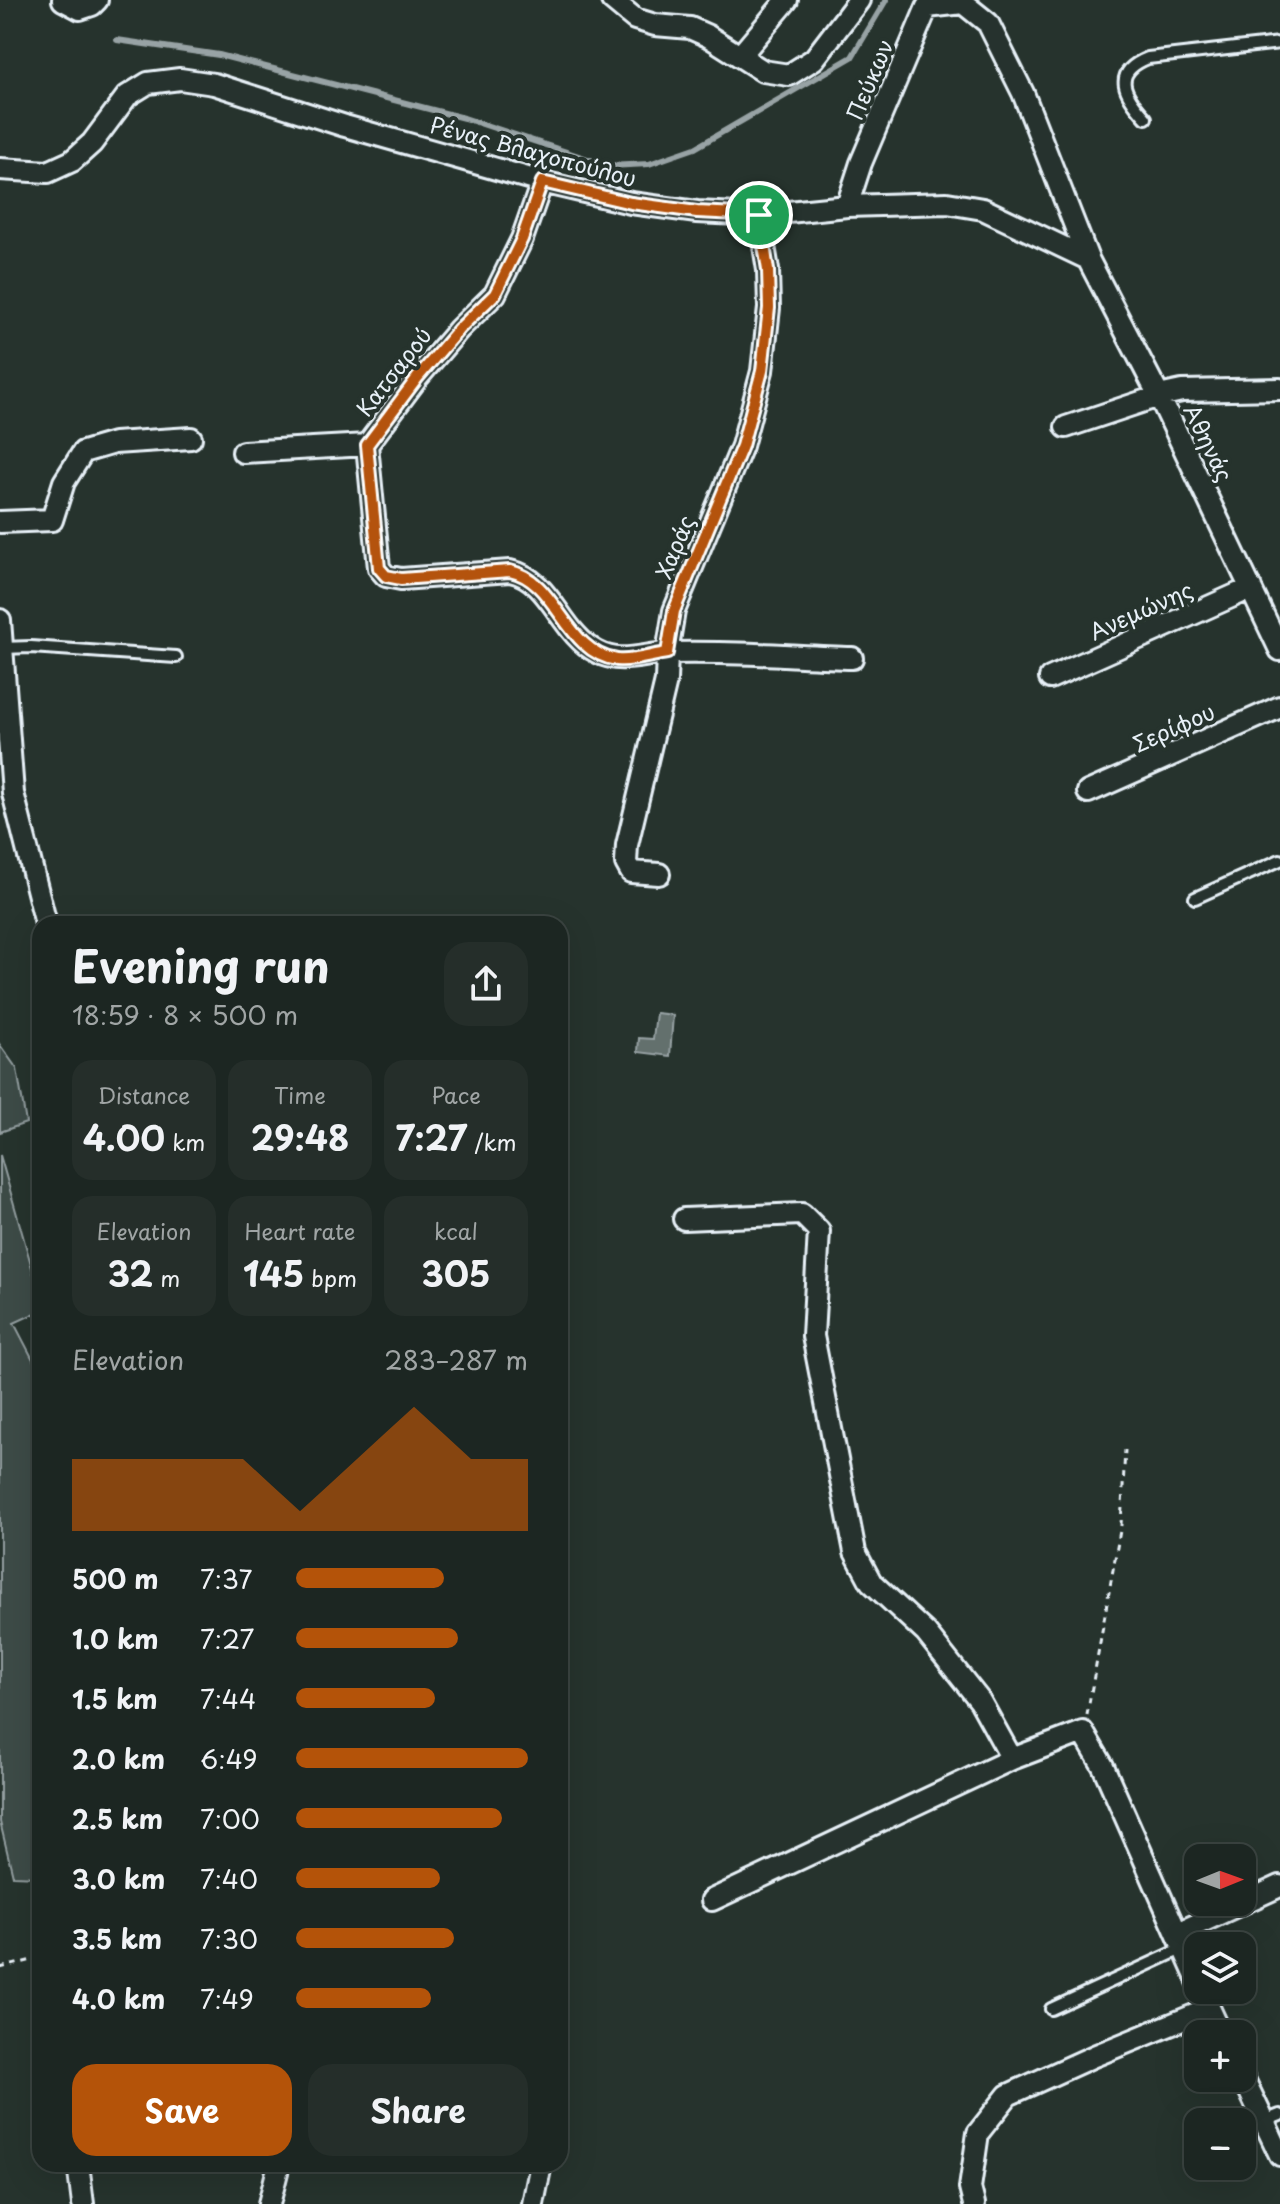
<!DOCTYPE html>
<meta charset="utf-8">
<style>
body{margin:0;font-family:"Playpen Sans",sans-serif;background:#252e2a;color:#f1f3f6;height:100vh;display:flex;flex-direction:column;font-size:30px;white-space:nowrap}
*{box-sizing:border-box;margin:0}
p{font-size:26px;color:#a0a5a5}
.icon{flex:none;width:44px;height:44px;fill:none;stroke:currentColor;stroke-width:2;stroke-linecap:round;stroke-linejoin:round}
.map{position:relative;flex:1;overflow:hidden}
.side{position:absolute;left:32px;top:916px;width:536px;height:1256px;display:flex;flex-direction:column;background:#1c2622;border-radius:24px;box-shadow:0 8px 32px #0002,0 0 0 2px #3a4340}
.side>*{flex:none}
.needle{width:52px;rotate:89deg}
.controls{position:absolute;left:1184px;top:1844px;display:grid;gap:16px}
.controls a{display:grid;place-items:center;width:72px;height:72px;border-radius:16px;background:#1c2622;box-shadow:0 8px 32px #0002,0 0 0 2px #3a4340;font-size:40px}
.pin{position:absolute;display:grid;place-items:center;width:68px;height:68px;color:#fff;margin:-34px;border:4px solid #fff;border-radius:50%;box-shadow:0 2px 8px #0007}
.round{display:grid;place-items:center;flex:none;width:84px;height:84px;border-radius:24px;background:#252e2a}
.summary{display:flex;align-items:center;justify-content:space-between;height:136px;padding:0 40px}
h1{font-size:44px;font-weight:700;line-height:60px}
.metrics{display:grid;grid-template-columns:repeat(3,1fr);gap:12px;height:136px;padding:8px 40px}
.metrics div{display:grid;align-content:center;border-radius:20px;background:#252e2a;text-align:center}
.metrics b{font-size:34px;font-weight:700}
.metrics small{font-size:22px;font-weight:400}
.metrics p{font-size:22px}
.chart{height:224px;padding:16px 40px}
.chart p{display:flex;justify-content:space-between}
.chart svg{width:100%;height:144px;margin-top:8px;fill:#b45309;opacity:.7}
.cta{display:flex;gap:16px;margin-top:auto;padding:16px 40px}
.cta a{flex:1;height:92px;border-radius:24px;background:#b45309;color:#fff;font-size:32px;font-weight:700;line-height:92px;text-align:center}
.cta a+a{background:#252e2a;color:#f1f3f6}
ul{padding:0 40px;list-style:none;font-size:26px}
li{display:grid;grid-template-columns:128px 96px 1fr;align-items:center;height:60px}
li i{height:20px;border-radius:10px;background:#b45309}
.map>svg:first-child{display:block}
.green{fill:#3e4b47;stroke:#939ea0;stroke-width:2}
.water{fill:#636f6d;stroke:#98a3a5;stroke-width:2}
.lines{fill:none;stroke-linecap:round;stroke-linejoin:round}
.stream{stroke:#98a3a5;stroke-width:6}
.lane-casing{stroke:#e8f1f8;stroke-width:16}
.street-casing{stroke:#e8f1f8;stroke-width:26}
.path{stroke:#e8f1f8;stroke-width:3;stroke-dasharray:6 6;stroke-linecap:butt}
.lane{stroke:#26332d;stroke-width:10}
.street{stroke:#26332d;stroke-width:20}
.route-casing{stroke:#fff;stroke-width:16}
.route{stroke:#b45309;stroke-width:10}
.labels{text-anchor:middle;stroke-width:8;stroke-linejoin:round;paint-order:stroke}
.street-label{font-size:22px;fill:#e8f1f8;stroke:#26332d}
</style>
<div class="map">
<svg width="1280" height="2204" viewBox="0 0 1280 2204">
<rect width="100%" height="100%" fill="#26332d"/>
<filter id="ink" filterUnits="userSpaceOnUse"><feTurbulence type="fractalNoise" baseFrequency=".0125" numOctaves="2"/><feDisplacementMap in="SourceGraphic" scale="16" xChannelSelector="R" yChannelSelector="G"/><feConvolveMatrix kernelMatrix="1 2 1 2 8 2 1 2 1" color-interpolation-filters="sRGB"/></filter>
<g filter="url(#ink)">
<path class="green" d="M0,1045l17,24 9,54 -26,9z
M0,1155l40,141v15l-26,12 26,50v504l-27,-1 -13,-54z"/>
<path class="water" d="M656,1013l17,2 -3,41 -32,-4 1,-14 14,1z"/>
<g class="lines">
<path class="stream" d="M117,40l102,15 245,63 145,48 40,-2 46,-16 157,-91 34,-57"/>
<g class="lane-casing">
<path id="lane" d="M1146,118c-21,-23 -36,-45 2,-60l132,-15
M2,648l29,-1 145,10
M1195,898l85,-38
M1051,2009l133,-61
M1265,2121l15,-6"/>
</g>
<g class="street-casing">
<path id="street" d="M63,0l17,9 12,-4 5,-5
M612,0l23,19 20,6 35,3 18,8 55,35 26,4 25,-16 45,-59
M740,56l47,-56
M0,169l48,3 24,-11 20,-18 35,-47 21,-13 32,-4 34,5 131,42 197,56 89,21 66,9 62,3 88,-9 100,-3 36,6 105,50
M847,206l14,-43 66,-156 36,-4 25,20 35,70 65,166 71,137 121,254
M1066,427l93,-31 23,-5 98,-2
M367,445l12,123 7,8 15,3 109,-8c41,8 50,62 87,81 24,13 46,2 71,1 61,-2 123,3 184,5
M243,452l124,-7 51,-68 41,-48 36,-35 27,-55 20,-57
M0,522l52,-2 12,-38 19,-30 31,-9 77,-5
M0,620l13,173 33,131
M1050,678l201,-90
M1088,792l192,-85
M659,874l-28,-2 -5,-9 1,-18 39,-164 1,-28 7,-42 68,-165 20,-75 7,-63 -1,-38 -9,-55
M684,1219l118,-5 17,17 -6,105 42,216 16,30 55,51 54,68 32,58 71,-27 20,34 95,215
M712,1900l300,-141
M1178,1933l102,-47
M1204,1997l17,37
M1242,2075l38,80
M78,2164l5,40
M269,2204l10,-40
M533,2204l8,-40
M974,2204l-4,-16 8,-55 30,-38 86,-39 115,-47"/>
</g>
<path class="path" d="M1087,1715l34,-190 4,-75
M0,1968l40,-10"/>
<use href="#lane" class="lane"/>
<use href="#street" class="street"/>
</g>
</g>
<g class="lines" filter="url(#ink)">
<g class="route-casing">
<path id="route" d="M542,182l89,21 66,9 62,3 9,55 1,38 -7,63 -20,75 -68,165 -7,42c-15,2 -35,9 -50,7 -53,-8 -59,-79 -107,-89l-109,8 -15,-3 -7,-8 -12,-123 51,-68 41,-48 36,-35 27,-55z"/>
</g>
<use href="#route" class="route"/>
</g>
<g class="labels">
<g class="street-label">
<text transform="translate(870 80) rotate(-67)" y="8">Πεύκων</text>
<text transform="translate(533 152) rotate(15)" y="8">Ρένας Βλαχοπούλου</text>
<text transform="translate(394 372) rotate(-52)" y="8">Κατσαρού</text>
<text transform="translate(1208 443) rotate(64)" y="8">Αθηνάς</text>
<text transform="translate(675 547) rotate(-67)" y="8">Χαράς</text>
<text transform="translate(1141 611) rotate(-24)" y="8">Ανεμώνης</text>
<text transform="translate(1174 728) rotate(-24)" y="8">Σερίφου</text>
</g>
</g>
</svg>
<div class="controls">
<a><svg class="needle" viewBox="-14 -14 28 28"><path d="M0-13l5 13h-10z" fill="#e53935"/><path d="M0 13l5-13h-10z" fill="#a0a5a5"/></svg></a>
<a><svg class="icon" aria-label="layers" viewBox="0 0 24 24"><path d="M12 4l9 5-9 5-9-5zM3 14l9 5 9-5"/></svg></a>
<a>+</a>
<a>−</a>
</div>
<div class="pin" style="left:759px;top:215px;background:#1e9e55"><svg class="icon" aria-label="arrive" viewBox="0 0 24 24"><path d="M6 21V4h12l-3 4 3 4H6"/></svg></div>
<section class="side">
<div class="summary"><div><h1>Evening run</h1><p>18:59 · 8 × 500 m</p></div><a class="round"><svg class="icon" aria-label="share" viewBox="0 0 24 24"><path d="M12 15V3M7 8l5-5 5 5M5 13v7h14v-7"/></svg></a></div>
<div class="metrics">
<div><p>Distance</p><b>4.00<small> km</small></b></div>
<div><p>Time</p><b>29:48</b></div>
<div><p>Pace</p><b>7:27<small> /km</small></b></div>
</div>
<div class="metrics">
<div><p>Elevation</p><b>32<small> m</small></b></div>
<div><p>Heart rate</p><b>145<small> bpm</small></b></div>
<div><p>kcal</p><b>305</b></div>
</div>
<div class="chart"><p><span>Elevation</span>283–287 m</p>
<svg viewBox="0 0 160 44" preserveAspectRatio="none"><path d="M0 44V22L10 22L20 22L30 22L40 22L50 22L60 22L70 30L80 38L90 30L100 22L110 14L120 6L130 14L140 22L150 22L160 22V44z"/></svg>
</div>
<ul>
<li><b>500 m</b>7:37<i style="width:64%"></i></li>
<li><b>1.0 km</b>7:27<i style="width:70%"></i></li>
<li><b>1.5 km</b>7:44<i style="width:60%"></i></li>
<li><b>2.0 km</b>6:49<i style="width:100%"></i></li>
<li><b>2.5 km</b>7:00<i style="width:89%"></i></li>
<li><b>3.0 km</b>7:40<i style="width:62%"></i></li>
<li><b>3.5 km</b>7:30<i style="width:68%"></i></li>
<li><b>4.0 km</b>7:49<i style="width:58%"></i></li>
</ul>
<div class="cta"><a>Save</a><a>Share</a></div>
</section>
</div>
